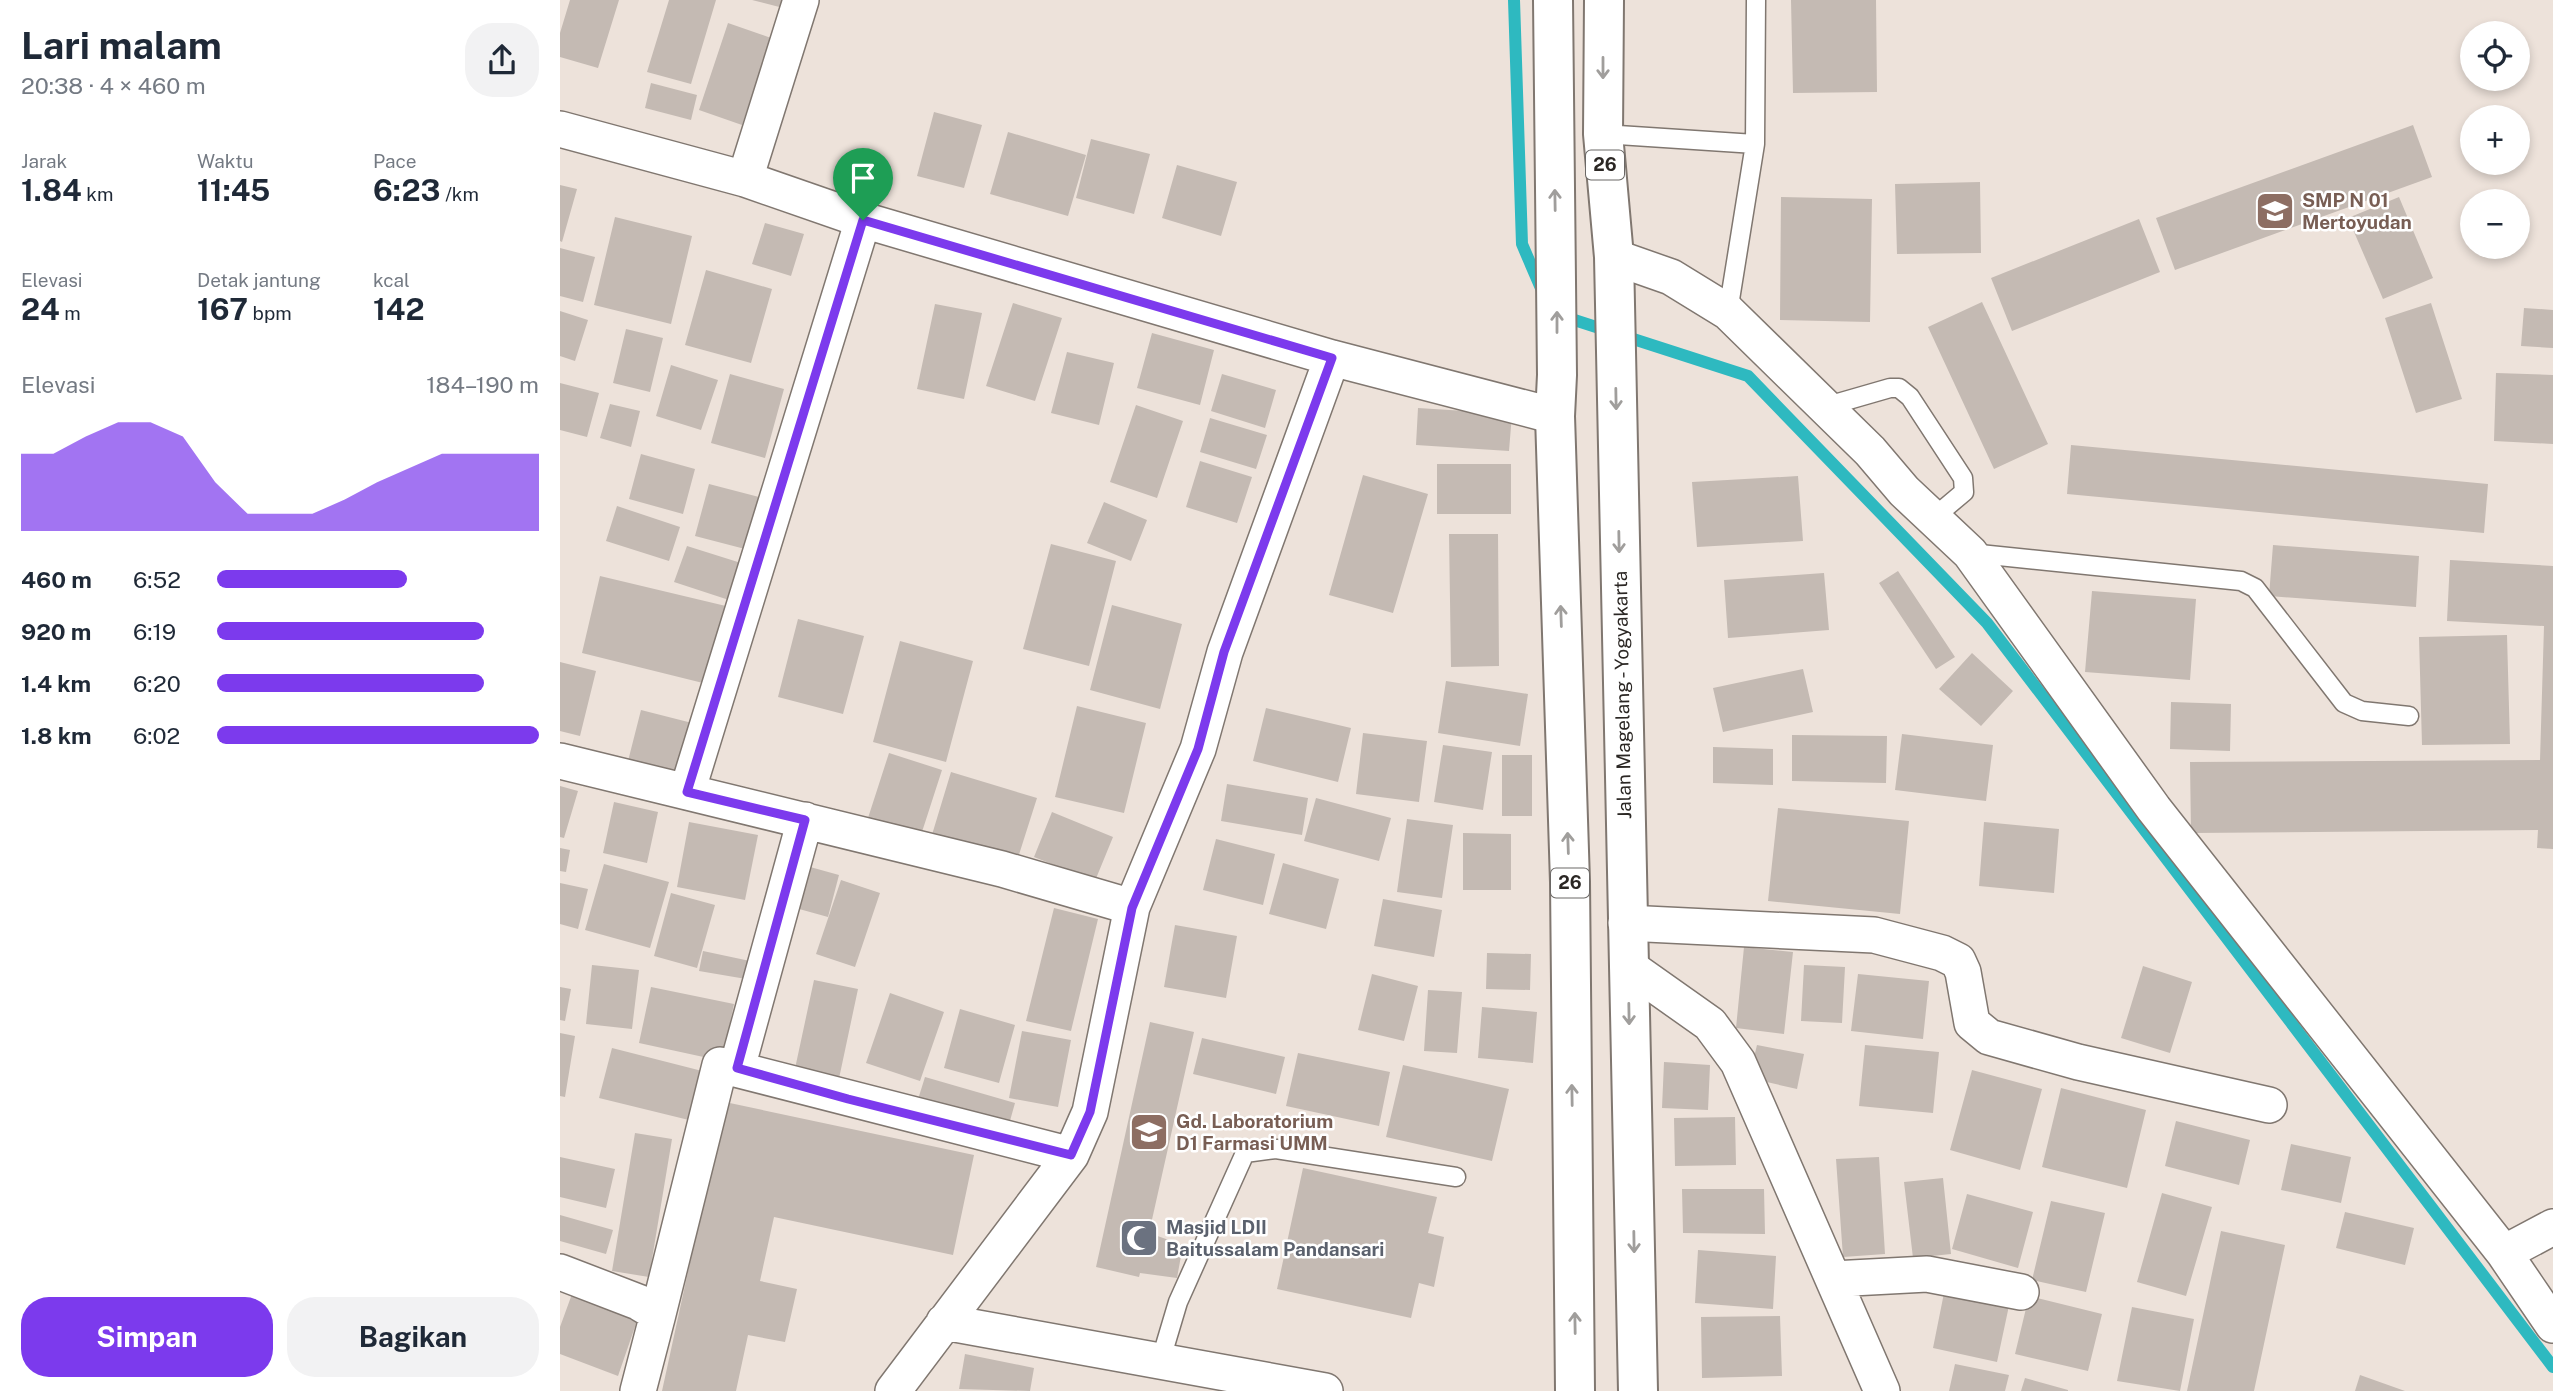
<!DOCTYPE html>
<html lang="id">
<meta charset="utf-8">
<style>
body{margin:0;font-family:"Public Sans",sans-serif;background:#f2f2f3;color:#1f2937;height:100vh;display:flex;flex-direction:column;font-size:26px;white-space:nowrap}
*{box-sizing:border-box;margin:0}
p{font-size:23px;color:#747a83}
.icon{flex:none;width:38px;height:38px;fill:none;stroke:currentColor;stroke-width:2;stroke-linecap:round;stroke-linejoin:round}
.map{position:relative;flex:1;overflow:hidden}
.details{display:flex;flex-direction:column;background:#fff;width:560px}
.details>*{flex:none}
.buttons{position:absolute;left:1900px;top:21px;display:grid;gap:14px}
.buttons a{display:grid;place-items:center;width:70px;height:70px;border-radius:50%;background:#fff;box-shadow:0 4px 10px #0003;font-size:35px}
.pin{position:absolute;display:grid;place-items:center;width:60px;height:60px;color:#fff;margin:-72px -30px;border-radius:50% 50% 50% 0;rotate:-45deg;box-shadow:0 0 7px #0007}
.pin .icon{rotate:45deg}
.round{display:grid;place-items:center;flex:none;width:74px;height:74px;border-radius:28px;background:#f2f2f3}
.overview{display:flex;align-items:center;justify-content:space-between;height:119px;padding:0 21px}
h1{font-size:38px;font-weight:700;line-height:52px}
.stats{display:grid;grid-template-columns:repeat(3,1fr);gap:10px;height:119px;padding:7px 21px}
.stats div{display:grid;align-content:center}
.stats b{font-size:30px;font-weight:700}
.stats small{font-size:19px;font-weight:400}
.stats p{font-size:19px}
.chart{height:196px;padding:14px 21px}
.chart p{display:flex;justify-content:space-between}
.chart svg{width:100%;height:126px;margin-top:7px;fill:#7c3aed;opacity:.7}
.primary-button{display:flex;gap:14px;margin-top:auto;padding:14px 21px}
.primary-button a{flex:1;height:80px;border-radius:28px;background:#7c3aed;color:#fff;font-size:28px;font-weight:700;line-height:80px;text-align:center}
.primary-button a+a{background:#f2f2f3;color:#1f2937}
ul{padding:0 21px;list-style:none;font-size:23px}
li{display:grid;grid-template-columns:112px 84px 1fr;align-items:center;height:52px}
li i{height:18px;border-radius:9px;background:#7c3aed}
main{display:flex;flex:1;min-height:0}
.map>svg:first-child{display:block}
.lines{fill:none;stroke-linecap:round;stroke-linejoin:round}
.stream{stroke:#2eb9c0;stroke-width:12}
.building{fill:#c4bab3}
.lane-casing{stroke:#807770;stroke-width:21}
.street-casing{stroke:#807770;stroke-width:38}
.highway-casing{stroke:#807770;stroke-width:42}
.lane{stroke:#fff;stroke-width:18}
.street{stroke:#fff;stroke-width:35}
.highway{stroke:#fff;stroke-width:38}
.oneway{stroke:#a09e9c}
.route-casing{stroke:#fff;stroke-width:14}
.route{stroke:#7c3aed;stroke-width:9}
.labels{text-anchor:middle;stroke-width:5;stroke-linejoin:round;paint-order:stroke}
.shield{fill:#fff;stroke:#6b6866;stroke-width:2}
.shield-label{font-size:18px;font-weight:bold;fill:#2b2724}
.education-label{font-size:19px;font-weight:bold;fill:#785e54;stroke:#fff;text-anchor:start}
.street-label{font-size:19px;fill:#2b2724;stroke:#fff}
.worship-label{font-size:19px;font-weight:bold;fill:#5b616d;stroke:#fff;text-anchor:start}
</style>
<main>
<section class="details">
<div class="overview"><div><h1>Lari malam</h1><p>20:38 · 4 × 460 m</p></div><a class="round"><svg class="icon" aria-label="share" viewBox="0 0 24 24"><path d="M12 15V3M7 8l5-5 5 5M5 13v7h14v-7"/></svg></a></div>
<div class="stats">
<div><p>Jarak</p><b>1.84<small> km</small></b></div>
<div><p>Waktu</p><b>11:45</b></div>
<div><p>Pace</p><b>6:23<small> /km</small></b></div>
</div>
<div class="stats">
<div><p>Elevasi</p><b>24<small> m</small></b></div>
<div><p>Detak jantung</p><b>167<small> bpm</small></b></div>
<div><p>kcal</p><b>142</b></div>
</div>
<div class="chart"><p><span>Elevasi</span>184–190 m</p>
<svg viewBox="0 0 160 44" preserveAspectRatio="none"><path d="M0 44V17L10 17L20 11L30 6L40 6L50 11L60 27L70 38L80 38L90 38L100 33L110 27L120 22L130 17L140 17L150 17L160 17V44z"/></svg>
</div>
<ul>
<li><b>460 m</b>6:52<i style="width:59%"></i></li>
<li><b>920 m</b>6:19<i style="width:83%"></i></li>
<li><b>1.4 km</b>6:20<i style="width:83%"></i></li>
<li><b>1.8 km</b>6:02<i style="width:100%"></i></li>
</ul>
<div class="primary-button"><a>Simpan</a><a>Bagikan</a></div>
</section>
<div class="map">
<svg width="1993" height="1391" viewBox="0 0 1993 1391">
<rect width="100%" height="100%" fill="#ede2da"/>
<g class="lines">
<path class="stream" d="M954,0l8,244 21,49
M1002,316l186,60 239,247 566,744"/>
</g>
<path class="building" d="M10,0h49l-21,68 -38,-11v-24z
M109,0h47l-25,84 -44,-12z
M192,0h42l-3,10z
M1231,0h85l1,92 -84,1z
M168,23l43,15 -29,87 -43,-15z
M91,83l46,12 -6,25 -46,-12z
M374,112l48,13 -18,63 -47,-12z
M1853,125l19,52 -257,93 -19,-52z
M448,132l78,23 -18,61 -78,-22z
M531,139l59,15 -16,60 -58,-16z
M617,165l60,17 -16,54 -59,-18z
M1420,182l1,71 -84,1 -2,-70z
M0,185l17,4 -15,53 -2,-1z
M1221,197l91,2 -2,123 -90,-2z
M1839,197l34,81 -50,21 -35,-81z
M55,217l77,19 -21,88 -77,-19z
M1579,219l21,53 -148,59 -21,-53z
M205,223l39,11 -13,42 -39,-12z
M0,248l35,9 -12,45 -23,-6z
M146,270l66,19 -21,74 -66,-18z
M1422,302l66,142 -54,25 -66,-142z
M453,303l49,15 -27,83 -49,-15z
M1871,303l31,96 -46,14 -31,-95z
M375,304l47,9 -18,86 -47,-10z
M1964,308l29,2v38l-32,-2z
M0,311l28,9 -13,41 -15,-5z
M66,329l37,9 -13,54 -37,-9z
M592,333l62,17 -14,55 -63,-17z
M507,352l47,11 -15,62 -48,-12z
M111,365l47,15 -17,50 -45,-14z
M1936,373l57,2v69l-59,-3z
M170,374l54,15 -19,69 -54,-15z
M662,374l54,16 -11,38 -54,-17z
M0,383l39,10 -12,44 -27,-7z
M50,404l30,7 -9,36 -31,-9z
M576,405l47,16 -26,77 -47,-16z
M858,408l94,6 -3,37 -93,-6z
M650,418l57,17 -11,34 -56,-17z
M1511,445l417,39 -4,49 -417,-39z
M81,454l54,15 -12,45 -54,-15z
M640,461l52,16 -15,46 -51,-16z
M877,464h74v50h-74z
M803,475l65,19 -35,119 -64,-18z
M1238,476l5,65 -106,6 -5,-65z
M149,484l50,13 -14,52 -50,-13z
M544,502l43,18 -16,41 -44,-18z
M57,506l63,21 -11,34 -63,-20z
M889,534h49l1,132 -48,1z
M491,544l65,17 -27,105 -66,-17z
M1713,545l146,11 -3,51 -147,-11z
M127,546l54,17 -12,37 -55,-18z
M1890,560l103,6v283l-16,-1 1,-18 -347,3 -1,-71 350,-2 4,-134 -97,-5z
M1338,571l57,86 -19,12 -57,-86z
M1264,573l5,57 -101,8 -4,-58z
M40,576l130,31 -19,78 -129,-32z
M1532,591l104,8 -6,81 -105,-8z
M552,605l70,19 -22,85 -70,-19z
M238,619l66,17 -21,78 -65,-17z
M1947,635l3,109 -88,1 -3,-108z
M340,641l73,20 -27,101 -73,-20z
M1412,653l41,38 -32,35 -42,-37z
M0,662l36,9 -16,65 -20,-5z
M1243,669l10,43 -90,20 -10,-44z
M886,681l82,13 -8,52 -82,-13z
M1611,702l60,2 -1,47 -60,-2z
M517,706l69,17 -22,90 -69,-16z
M706,708l85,20 -13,54 -85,-21z
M81,710l55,14 -13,54 -56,-13z
M803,733l64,8 -8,61 -63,-8z
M1342,734l91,11 -7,56 -91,-11z
M1232,735l95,1 -1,47 -94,-2z
M883,745l49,7 -9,58 -49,-8z
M1153,747l60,2v36l-60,-2z
M329,753l53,17 -21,65 -53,-17z
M942,755h30v61h-30z
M391,772l86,26 -21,66 -85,-26z
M667,784l81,14 -6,37 -81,-14z
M0,786l18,5 -14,47 -4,-1z
M756,798l75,20 -12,43 -75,-20z
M54,802l44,10 -11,51 -44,-10z
M1218,808l131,13 -9,93 -132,-13z
M492,812l61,25 -18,44 -61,-24z
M847,819l46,6 -11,73 -45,-6z
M129,822l69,13 -13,65 -68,-13z
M1424,822l75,7 -5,64 -75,-7z
M903,833l48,1v56h-48z
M656,839l59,15 -12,51 -60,-15z
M0,848l10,2 -4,22 -6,-1z
M723,863l56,16 -13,50 -57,-15z
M44,864l65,18 -19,66 -65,-18z
M243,865l36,10 -11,42 -36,-10z
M281,880l39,13 -25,74 -39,-13z
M0,883l28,6 -10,40 -18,-5z
M111,893l44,12 -18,63 -43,-12z
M823,899l59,11 -8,47 -60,-11z
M494,908l44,11 -27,112 -45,-10z
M615,925l62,11 -11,62 -62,-11z
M1184,947l49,5 -9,82 -48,-6z
M143,951l47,10 2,19 -53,-9z
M927,953l44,1 -1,36 -44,-1z
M32,965l47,5 -7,59 -46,-5z
M1244,965l41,2 -3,56 -41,-2z
M1583,966l49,16 -22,71 -49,-15z
M812,974l46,12 -14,55 -46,-11z
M1298,974l71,7 -6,58 -72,-8z
M254,980l44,9 -21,99 -44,-10z
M0,987l11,2 -6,32 -5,-1z
M91,987l83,17 -12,57 -83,-18z
M868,990l34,2 -5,61 -33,-2z
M330,993l54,19 -24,69 -54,-18z
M922,1007l55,5 -4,51 -55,-5z
M400,1009l55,16 -16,58 -55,-15z
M590,1022l44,10 -45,201 34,12 -6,33 -37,-5 -1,4 -43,-10z
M462,1031l49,9 -13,67 -49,-9z
M0,1033l15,3 -10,61 -5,-1z
M642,1038l83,19 -9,37 -83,-20z
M1197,1045l47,9 -7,35 -48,-11z
M1305,1045l74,7 -6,61 -74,-7z
M52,1048l98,25 -13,49 -98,-24z
M738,1053l92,19 -11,54 -93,-20z
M1104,1062l46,3 -2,45 -46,-2z
M843,1065l106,24 -17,72 -106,-24z
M1412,1070l70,19 -22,81 -70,-20z
M365,1077l90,26 -9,32 -91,-26z
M1501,1088l85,22 -19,78 -85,-21z
M165,1102l249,53 -21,100 -179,-38 -14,64 37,8 -12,53 -37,-7 -12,56h-74z
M1175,1117l1,48 -61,1 -1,-48z
M1616,1121l74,19 -11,45 -74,-19z
M75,1133l37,6 -23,138 -37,-6z
M1731,1144l60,13 -10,46 -60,-13z
M0,1157l55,12 -9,39 -46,-11z
M1319,1157l6,97 -42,3 -7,-98z
M743,1168l134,29 -9,36 16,4 -10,50 -15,-4 -8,35 -134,-29z
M1383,1178l8,76 -38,4 -9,-76z
M1122,1189h82l1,45 -82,-1z
M1602,1193l50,14 -26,89 -49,-14z
M1407,1194l66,18 -15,56 -66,-19z
M1491,1201l54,12 -19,79 -54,-12z
M1785,1212l69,16 -9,37 -69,-17z
M0,1215l53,15 -7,24 -46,-13z
M1661,1231l64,14 -31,146h-67z
M1138,1250l78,6 -3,53 -78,-6z
M1385,1288l65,13 -13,61 -64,-14z
M12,1294l66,24 -20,58 -58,-22v-27z
M1469,1296l73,18 -14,57 -73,-17z
M1572,1307l62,12 -14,72 -63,-10z
M1220,1316l2,60 -80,2 -1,-61z
M405,1354l69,14 -4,23 -71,-2z
M1395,1364l54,11 -4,16h-56z
M1800,1375l45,16h-50z
M1465,1378l43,12v1h-47z"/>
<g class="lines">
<g class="lane-casing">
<path id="lane" d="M1043,134l152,10
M1168,312l27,-168 1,-144
M1264,407l66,-19h9l11,9 53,81 1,14 -32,27
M1410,553l271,28 14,7 89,115 18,8 47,5
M601,1359l17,-57 67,-149 31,-4 180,28"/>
</g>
<g class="street-casing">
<path id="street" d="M0,129l185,50 118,41 469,138 223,58
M185,179l56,-179
M1054,257l57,20 57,35 142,139 34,40 66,62 184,256 350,444 49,72
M0,761l442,108 130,38
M127,792l176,-572
M1066,923l248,12 68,18 16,8 5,11 9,51 17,14 89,25 191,43
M1068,966l82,58 28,38 144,329
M177,1068l68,-248
M1944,1253l49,-26
M0,1272l78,30 20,12 -20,77
M1273,1279l94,-5 94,18
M98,1314l62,-249 351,90
M384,1322l381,69
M333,1391l178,-236 19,-43 42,-205 66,-158 27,-97 107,-294"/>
</g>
<g class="highway-casing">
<path id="highway" d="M993,0l4,375 -2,41 15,466 5,509
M1044,0l-1,134 11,123 24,1134"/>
</g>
<use href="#lane" class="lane"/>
<use href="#street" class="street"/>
<use href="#highway" class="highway"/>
</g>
<defs><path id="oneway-shaft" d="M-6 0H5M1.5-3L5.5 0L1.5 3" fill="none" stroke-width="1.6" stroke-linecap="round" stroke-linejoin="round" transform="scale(1.75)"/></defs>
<g class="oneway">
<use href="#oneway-shaft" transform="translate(1043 68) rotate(90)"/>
<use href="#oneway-shaft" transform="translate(995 200) rotate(-91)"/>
<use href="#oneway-shaft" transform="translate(997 322) rotate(-90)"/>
<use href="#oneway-shaft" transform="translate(1056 399) rotate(89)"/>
<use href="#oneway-shaft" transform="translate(1059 542) rotate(89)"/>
<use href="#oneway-shaft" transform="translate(1001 616) rotate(-92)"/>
<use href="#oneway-shaft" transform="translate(1008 843) rotate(-92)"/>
<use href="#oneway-shaft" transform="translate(1069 1014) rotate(89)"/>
<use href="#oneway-shaft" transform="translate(1012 1095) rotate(-91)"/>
<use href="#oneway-shaft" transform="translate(1074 1242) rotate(89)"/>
<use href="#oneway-shaft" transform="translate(1015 1323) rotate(-91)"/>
</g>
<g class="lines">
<g class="route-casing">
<path id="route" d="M303,220l469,138 -108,294 -26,97 -66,159 -42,204 -19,43 -223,-56 -111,-31 68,-248 -118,-28z"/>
</g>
<use href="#route" class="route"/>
</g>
<defs>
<g id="school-square" transform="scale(2.0125)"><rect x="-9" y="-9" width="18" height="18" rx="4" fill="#8d6e63" stroke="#fff"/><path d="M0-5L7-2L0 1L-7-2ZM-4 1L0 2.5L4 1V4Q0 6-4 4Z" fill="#fff"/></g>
<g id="university-square" transform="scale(2.0125)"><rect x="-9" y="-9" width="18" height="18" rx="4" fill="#8d6e63" stroke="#fff"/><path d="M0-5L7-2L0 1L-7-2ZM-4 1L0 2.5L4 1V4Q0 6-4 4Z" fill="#fff"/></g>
<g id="mosque-square" transform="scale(2.0125)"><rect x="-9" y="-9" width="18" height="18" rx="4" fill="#6b7280" stroke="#fff"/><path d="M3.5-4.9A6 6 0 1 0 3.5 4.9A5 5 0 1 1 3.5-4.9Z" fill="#fff"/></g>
</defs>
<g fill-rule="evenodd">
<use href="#school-square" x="1715" y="211"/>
<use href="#university-square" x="589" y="1132"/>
<use href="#mosque-square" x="579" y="1238"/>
</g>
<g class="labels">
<g class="shield">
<rect x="1026" y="150.5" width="38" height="29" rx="5"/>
<rect x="991" y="868.5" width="38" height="29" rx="5"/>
</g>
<g class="shield-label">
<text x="1045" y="171">26</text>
<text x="1010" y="889">26</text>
</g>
<g class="education-label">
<text x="1742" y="207">SMP N 01<tspan x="1742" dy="22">Mertoyudan</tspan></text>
<text x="616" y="1128">Gd. Laboratorium<tspan x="616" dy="22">D1 Farmasi UMM</tspan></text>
</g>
<g class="street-label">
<text transform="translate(1062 695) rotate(-91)" y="7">Jalan Magelang - Yogyakarta</text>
</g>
<g class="worship-label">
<text x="606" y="1234">Masjid LDII<tspan x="606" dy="22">Baitussalam Pandansari</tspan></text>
</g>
</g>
</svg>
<div class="buttons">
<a><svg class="icon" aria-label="locate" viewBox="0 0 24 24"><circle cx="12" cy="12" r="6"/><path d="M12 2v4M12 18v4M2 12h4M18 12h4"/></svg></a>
<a>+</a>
<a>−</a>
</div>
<div class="pin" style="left:303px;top:220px;background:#1e9e55"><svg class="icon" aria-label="arrive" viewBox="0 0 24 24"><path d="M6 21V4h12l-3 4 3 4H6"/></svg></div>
</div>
</main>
